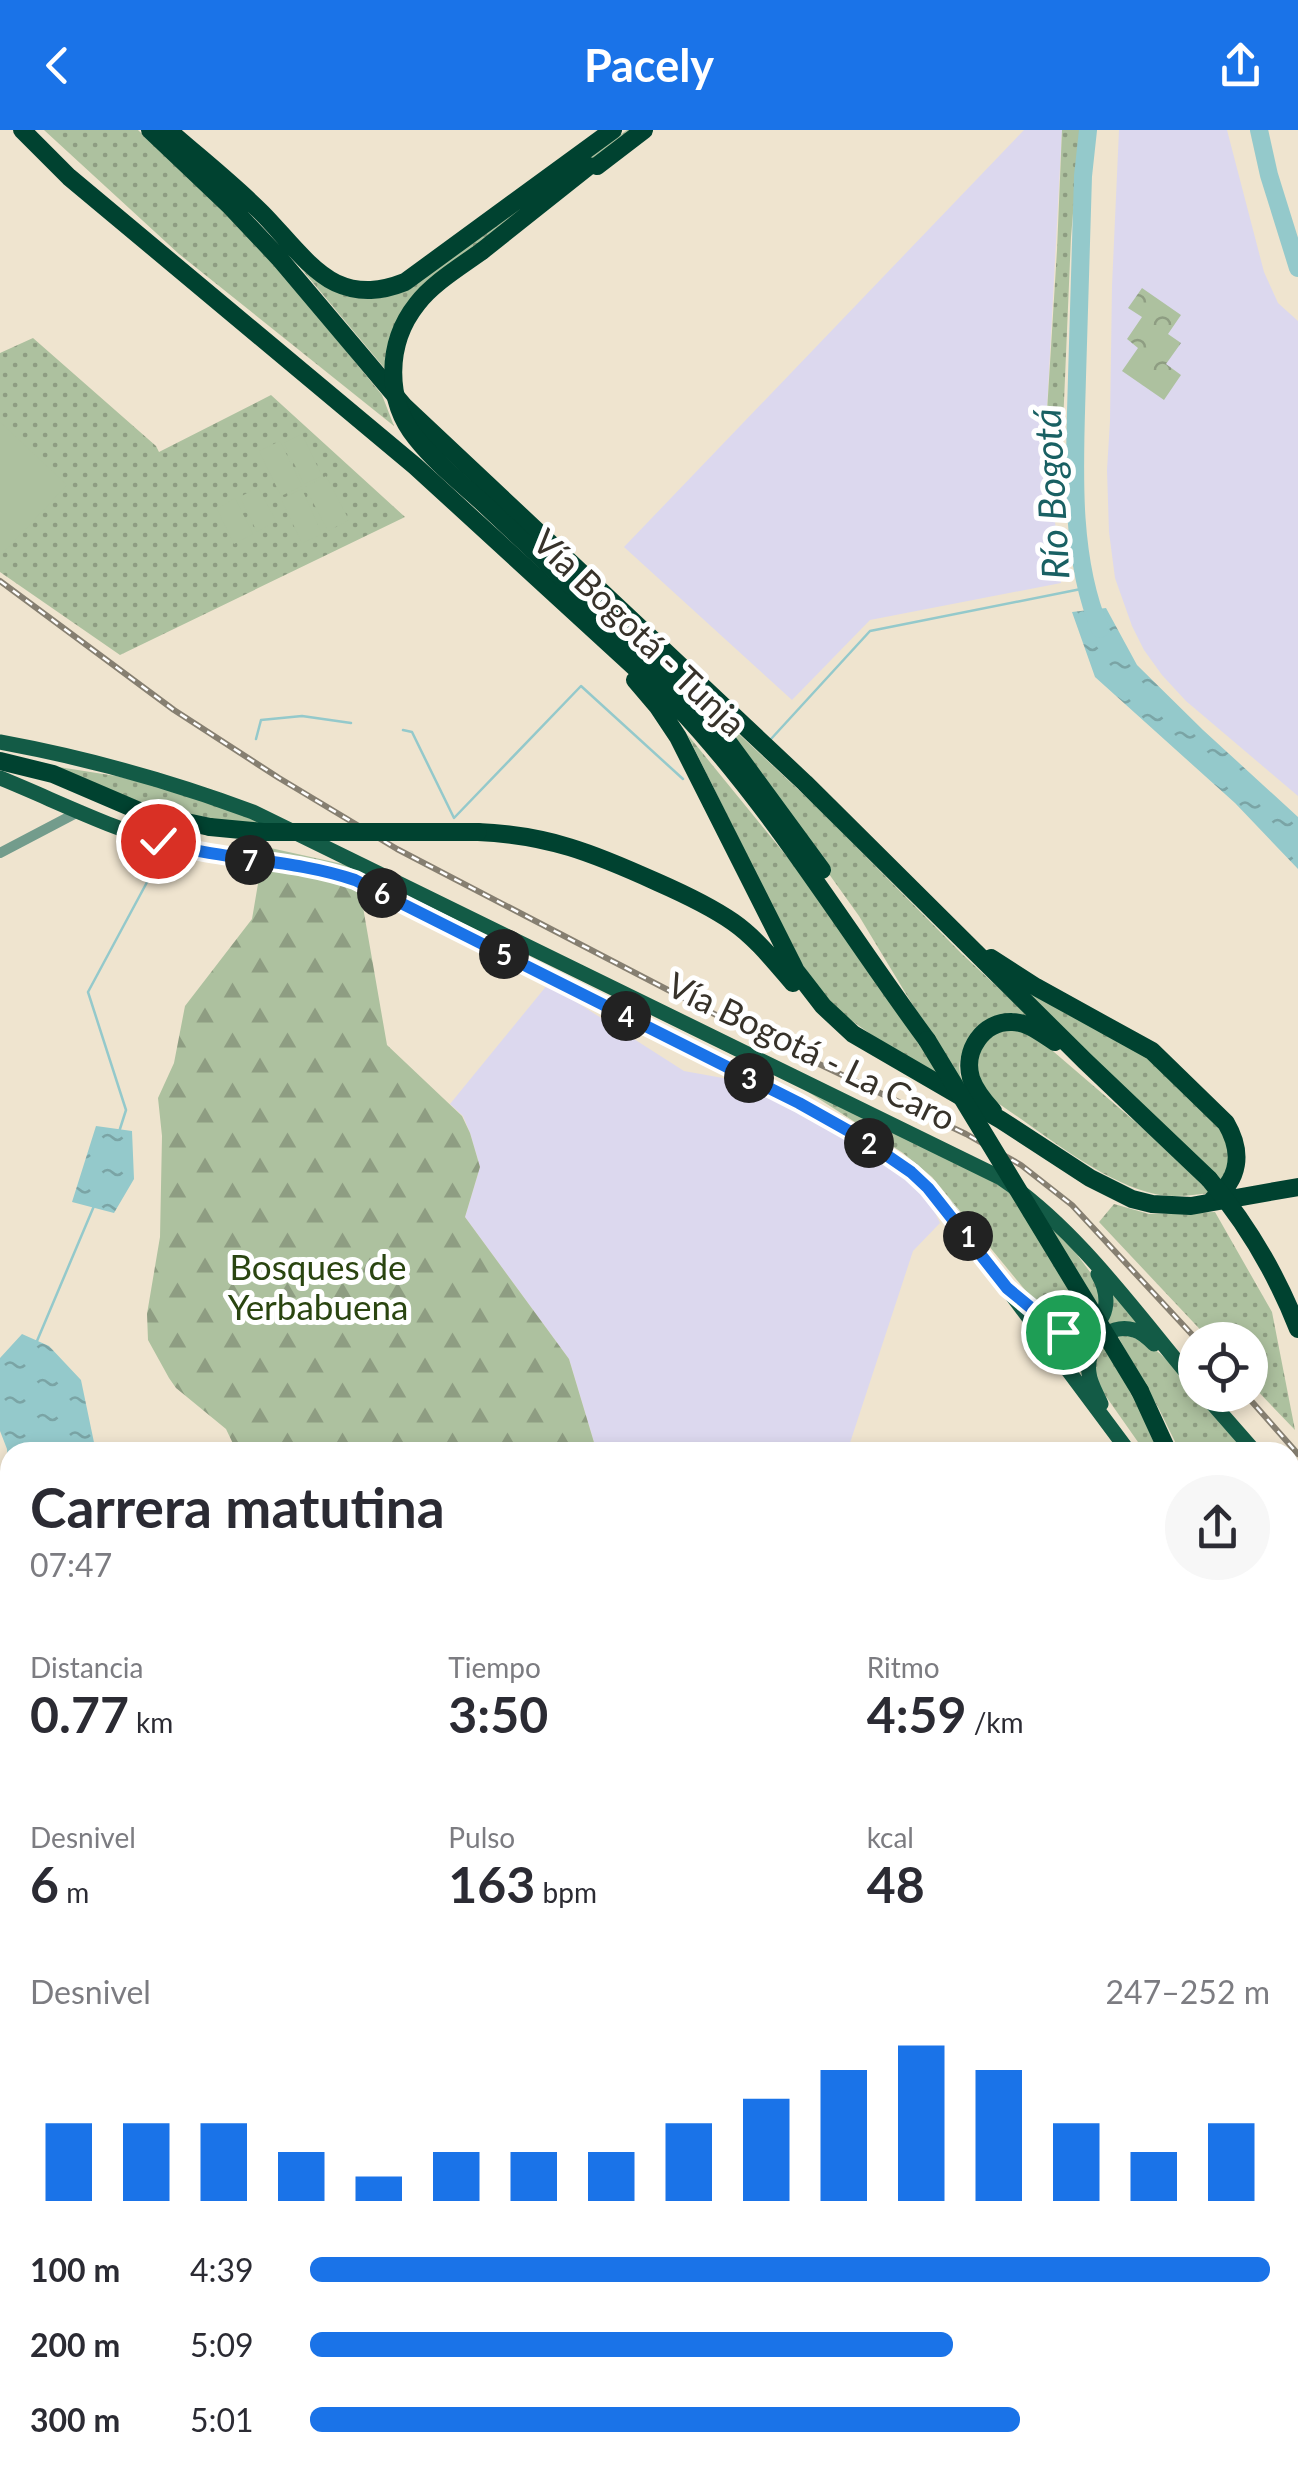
<!DOCTYPE html>
<html lang="es">
<meta charset="utf-8">
<style>
body{margin:0;font-family:Lato,sans-serif;background:#f7f7f7;color:#2b2b33;height:100vh;display:flex;flex-direction:column;font-size:38px;white-space:nowrap}
*{box-sizing:border-box;margin:0}
p{font-size:32px;color:#7c7c81}
.icon{flex:none;width:55px;height:55px;fill:none;stroke:currentColor;stroke-width:2;stroke-linecap:round;stroke-linejoin:round}
.map{position:relative;flex:1;overflow:hidden}
.drawer{position:absolute;left:0px;top:1312px;width:1300px;height:1038px;display:flex;flex-direction:column;background:#fff;border-radius:30px 30px 0 0;box-shadow:0 5px 15px #0003}
.drawer>*{flex:none}
.fabs{position:absolute;left:1178px;top:1192px;display:grid;gap:20px}
.fabs a{display:grid;place-items:center;width:90px;height:90px;border-radius:50%;background:#fff;box-shadow:0 5px 15px #0003;font-size:50px}
.pin{position:absolute;display:grid;place-items:center;width:85px;height:85px;color:#fff;margin:-42px;border:5px solid #fff;border-radius:50%;box-shadow:0 2px 10px #0007}
.km{position:absolute;width:50px;height:50px;margin:-25px;border-radius:50%;background:#222;color:#fff;font-size:28px;line-height:50px;text-align:center}
.round{display:grid;place-items:center;flex:none;width:105px;height:105px;border-radius:52px;background:#f7f7f7}
.overview{display:flex;align-items:center;justify-content:space-between;height:170px;padding:0 30px}
h1{font-size:55px;font-weight:700;line-height:75px}
.stats{display:grid;grid-template-columns:repeat(3,1fr);gap:15px;height:170px;padding:10px 30px}
.stats div{display:grid;align-content:center}
.stats b{font-size:50px;font-weight:700}
.stats small{font-size:28px;font-weight:400}
.stats p{font-size:28px}
.chart{height:280px;padding:20px 30px}
.chart p{display:flex;justify-content:space-between}
.chart svg{width:100%;height:180px;margin-top:10px;stroke:#1a73e8;stroke-width:6}
ul{padding:0 30px;list-style:none;font-size:32px}
li{display:grid;grid-template-columns:160px 120px 1fr;align-items:center;height:75px}
li i{height:25px;border-radius:12px;background:#1a73e8}
header{display:flex;justify-content:space-between;align-items:center;height:130px;padding:0 30px;background:#1a73e8;color:#fff;font-size:45px;font-weight:700}
.map>svg:first-child{display:block}
.education{fill:#dcd8ee}
.grass{fill:url(#grass-dots)}
.forest{fill:url(#forest-firs)}
.park{fill:url(#park-crowns)}
.garden{fill:#adc19f}
.water{fill:url(#water-ripples)}
.lines{fill:none;stroke-linecap:round;stroke-linejoin:round}
.stream{stroke:#94c9cb;stroke-width:2.5}
.river{stroke:#94c9cb;stroke-width:18}
.street{stroke:#739c8c;stroke-width:10}
.secondary{stroke:#357862;stroke-width:14}
.primary{stroke:#135b46;stroke-width:15}
.highway{stroke:#004230;stroke-width:18}
.rail-casing{stroke:#867f71;stroke-width:6}
.rail{stroke:#fff;stroke-width:2.5;stroke-dasharray:8;stroke-linecap:butt}
.highway-bridge{stroke:#004230;stroke-width:18}
.route-casing{stroke:#fff;stroke-width:20}
.route{stroke:#1a73e8;stroke-width:12}
.labels{text-anchor:middle;stroke-width:10;stroke-linejoin:round;paint-order:stroke}
.street-label{font-size:35px;fill:#37322a;stroke:#fff}
.park-label{font-size:35px;fill:#2a4510;stroke:#fff}
.water-label{font-size:38px;font-style:italic;fill:#196063;stroke:#fff}
</style>
<header><svg class="icon" aria-label="back" viewBox="0 0 24 24"><path d="M15 5l-7 7 7 7"/></svg>Pacely<svg class="icon" aria-label="share" viewBox="0 0 24 24"><path d="M12 15V3M7 8l5-5 5 5M5 13v7h14v-7"/></svg></header>
<div class="map">
<svg width="1298" height="2348" viewBox="0 0 1298 2348">
<defs>
<pattern id="grass-dots" width="8" height="8" patternUnits="userSpaceOnUse" patternTransform="scale(2.5)"><rect width="8" height="8" fill="#adc19f"/><path d="M2 2h.1M6 6h.1" fill="none" stroke="#8e9d82" stroke-width="1.8" stroke-linecap="round"/></pattern>
<pattern id="forest-firs" width="22" height="20" patternUnits="userSpaceOnUse" patternTransform="scale(2.5)"><rect width="22" height="20" fill="#adc19f"/><path d="M5 1l3.5 6h-7zM16 11l3.5 6h-7z" fill="#8e9d82"/></pattern>
<pattern id="park-crowns" width="20" height="18" patternUnits="userSpaceOnUse" patternTransform="scale(2.5)"><rect width="20" height="18" fill="#adc19f"/><path d="M2 6a3 3 0 1 1 6 0M12 15a3 3 0 1 1 6 0" fill="none" stroke="#8e9d82"/></pattern>
<pattern id="water-ripples" width="26" height="14" patternUnits="userSpaceOnUse" patternTransform="scale(2.5)"><rect width="26" height="14" fill="#94c9cb"/><path d="M2 4q2-2 4 0t4 0M15 11q2-2 4 0t4 0" fill="none" stroke="#7aa4a5"/></pattern>
</defs>
<rect width="100%" height="100%" fill="#efe4cf"/>
<path class="education" d="M1024,0h38l-16,298 15,155 -191,37 -78,80 -168,-153z
M1119,0h108l37,142 14,31 20,18v475l-112,-95 -24,-26 -18,-25 -12,-24 -17,-48 -6,-46 -2,-62 3,-49 2,-135z
M548,854l136,87 50,9 43,20 86,47 17,16 23,13 26,24 11,23 -27,28 -66,201h-246l-5,-3 -27,-90 -104,-142 15,-50 -10,-34 -7,-17 -13,-12z"/>
<path class="grass" d="M44,0h94l84,80 60,62 100,123 12,31 -215,-172z
M627,0h6l-208,159 -39,81 -108,-129 87,57 21,-1 21,-9 46,-31z
M1062,0h18l-9,107 -8,188 -17,3 11,-178z
M33,208l123,108 3,6 112,-57 134,122 -285,138 -120,-83v-219z
M663,533l156,146 143,145 77,72c-10,-4 -20,-11 -30,-12 -26,-2 -57,39 -48,63 3,7 10,14 14,20l-99,-59 -35,-25 -21,-22 -26,-40 -107,-217 239,293 -67,-111 -45,-63z
M46,635l70,11 71,17 80,30 -31,1 -68,-11z
M1007,851l141,76 76,72 9,18 -11,39z
M1007,898l26,6 134,115 43,44c-18,2 -36,5 -55,1 -56,-12 -119,-67 -168,-98l-8,-12 -3,-29 18,-23z
M802,958l201,98 64,55 29,39 6,23c-21,28 -29,33 -58,10l-112,-136 -29,-24z
M1114,1074l35,10 66,-2 57,100 23,118 -45,-47v-43h-40l-111,-118z
M1111,1161l31,35h-33l-23,55 -38,-53 35,9z
M1127,1204c28,9 49,35 68,57v4h4l48,57h-67l-21,-43 -42,-74z
M1102,1214l33,55 23,53h-13l-47,-67 -5,-18z"/>
<path class="forest" d="M266,717l90,20 31,178 75,71 8,17 10,34 -15,50 104,142 27,90 5,3h-364l-11,-23 -50,-41 -7,-10 -21,-38 -1,-26 13,-77 2,-101 -4,-38 16,-35 11,-57 67,-87 9,-53z
M0,1407l10,9v924h325l-2,8h-333z
M1290,2178l8,22v148h-363l-1,-8h356z"/>
<path class="park" d="M1142,158l39,27 -13,19 13,9 -15,21 15,11 -17,25 -42,-29 16,-23 -11,-9 15,-22 -14,-9z"/>
<path class="garden" d="M0,292l67,63 -67,71z
M302,304l20,42 -18,8 -20,-41z
M280,311l22,45 -21,10 -22,-45z
M326,346l23,44 -21,11 -23,-44z
M258,357l18,34 -19,11 -17,-35z
M302,359l20,45 -20,9 -21,-44z
M235,368l18,36 -19,10 -17,-35z"/>
<path class="water" d="M1106,478l31,57 66,65 95,87v52l-63,-66 -140,-126 -23,-65z
M96,996l36,5 2,48 -20,34 -42,-11z
M22,1204l27,12 32,34 15,72h-86v42l-3,-45 -7,-18v-73z"/>
<g class="lines">
<path class="stream" d="M403,600l9,2 42,86 127,-132 102,93
M256,609l5,-19 41,-4 49,7
M771,609l99,-108 216,-43
M119,1002l7,-22 -38,-118 72,-134
M37,1211l57,-135
M1290,1772l8,23
M150,2348l4,-8"/>
<path class="river" d="M1088,0l-5,46c-2,67 -4,134 -6,201 -2,81 -9,176 23,252
M1259,0l10,45 29,93"/>
<path class="street" d="M0,723l80,-42
M426,2340l2,8"/>
<path class="secondary" d="M368,2348l3,-8"/>
<path class="primary" d="M0,612c87,16 170,39 253,70l748,366c76,51 135,135 194,205
M0,648c59,24 118,54 180,70 58,14 118,13 175,32l444,223c55,29 106,59 148,105l182,244
M1026,1174c11,9 24,24 39,28 8,2 16,0 23,-3 23,-11 21,-36 10,-55
M1205,1265l50,57
M1101,1274c-4,-10 -11,-20 -12,-31 -4,-24 18,-51 45,-43 8,2 14,8 20,14"/>
<path class="highway" d="M22,0l47,47 346,289 263,241c95,101 167,222 249,333
M150,0l81,77 48,51 125,148 401,377 280,278 124,118
M168,0c32,28 65,54 94,83 22,22 47,57 74,70 24,11 46,8 69,-1l208,-152
M597,36l47,-36
M482,121l107,-85
M571,456l132,126 20,23 99,135
M635,550l23,27 20,30 118,234 27,35 30,28 148,86 89,58 42,21 20,5 39,2 107,-19
M0,631l53,13 91,39 66,14
M478,702c70,3 115,21 179,50 25,11 53,24 76,40 23,16 41,39 60,61
M991,828l45,29 116,64 74,72c17,29 14,57 -14,77
M993,981c-9,-10 -18,-21 -22,-33 -8,-27 12,-57 41,-56 16,0 30,12 43,20
M1140,1261l28,61
M1290,1513l8,-22
M1290,1698l8,28
M1290,1852l8,14"/>
<g class="rail-casing">
<path id="rail" d="M0,451l174,129 105,68 118,71 321,167 248,118 55,31 51,40 125,135
M1246,1265l52,59"/>
</g>
<use href="#rail" class="rail"/>
<path class="highway-bridge" d="M482,121c-22,16 -49,32 -65,53 -31,39 -32,96 -1,134 19,24 44,44 66,64 30,28 59,56 89,84
M210,697l53,5h215
M927,910l213,351
M1209,1049c39,46 67,94 89,150"/>
</g>
<g class="lines">
<g class="route-casing">
<path id="route" d="M158,711c64,20 133,17 197,39l444,223 64,36 48,33 17,16 79,100 46,38 10,6"/>
</g>
<use href="#route" class="route"/>
</g>
<g class="labels">
<g class="street-label">
<text transform="translate(639 503) rotate(44)" y="12">Vía Bogotá - Tunja</text>
<text transform="translate(811 922) rotate(26)" y="12">Vía Bogotá - La Caro</text>
</g>
<g class="park-label">
<text x="318" y="1150">Bosques de<tspan x="318" dy="40">Yerbabuena</tspan></text>
</g>
<g class="water-label">
<text transform="translate(1052 364) rotate(-93)" y="13">Río Bogotá</text>
</g>
</g>
</svg>
<div class="fabs">
<a><svg class="icon" aria-label="locate" viewBox="0 0 24 24"><circle cx="12" cy="12" r="6"/><path d="M12 2v4M12 18v4M2 12h4M18 12h4"/></svg></a>
</div>
<div class="pin" style="left:1063px;top:1202px;background:#1e9e55"><svg class="icon" aria-label="arrive" viewBox="0 0 24 24"><path d="M6 21V4h12l-3 4 3 4H6"/></svg></div>
<div class="pin" style="left:158px;top:711px;background:#d93025"><svg class="icon" aria-label="check" viewBox="0 0 24 24"><path d="M5 12l5 5 9-10"/></svg></div>
<b class="km" style="left:968px;top:1106px">1</b>
<b class="km" style="left:869px;top:1013px">2</b>
<b class="km" style="left:749px;top:948px">3</b>
<b class="km" style="left:626px;top:886px">4</b>
<b class="km" style="left:504px;top:824px">5</b>
<b class="km" style="left:382px;top:763px">6</b>
<b class="km" style="left:250px;top:730px">7</b>
<section class="drawer">
<div class="overview"><div><h1>Carrera matutina</h1><p>07:47</p></div><a class="round"><svg class="icon" aria-label="share" viewBox="0 0 24 24"><path d="M12 15V3M7 8l5-5 5 5M5 13v7h14v-7"/></svg></a></div>
<div class="stats">
<div><p>Distancia</p><b>0.77<small> km</small></b></div>
<div><p>Tiempo</p><b>3:50</b></div>
<div><p>Ritmo</p><b>4:59<small> /km</small></b></div>
</div>
<div class="stats">
<div><p>Desnivel</p><b>6<small> m</small></b></div>
<div><p>Pulso</p><b>163<small> bpm</small></b></div>
<div><p>kcal</p><b>48</b></div>
</div>
<div class="chart"><p><span>Desnivel</span>247–252 m</p>
<svg viewBox="0 0 160 44" preserveAspectRatio="none"><path d="M5 44V25M15 44V25M25 44V25M35 44V32M45 44V38M55 44V32M65 44V32M75 44V32M85 44V25M95 44V19M105 44V12M115 44V6M125 44V12M135 44V25M145 44V32M155 44V25"/></svg>
</div>
<ul>
<li><b>100 m</b>4:39<i style="width:100%"></i></li>
<li><b>200 m</b>5:09<i style="width:67%"></i></li>
<li><b>300 m</b>5:01<i style="width:74%"></i></li>
</ul>
</section>
</div>
